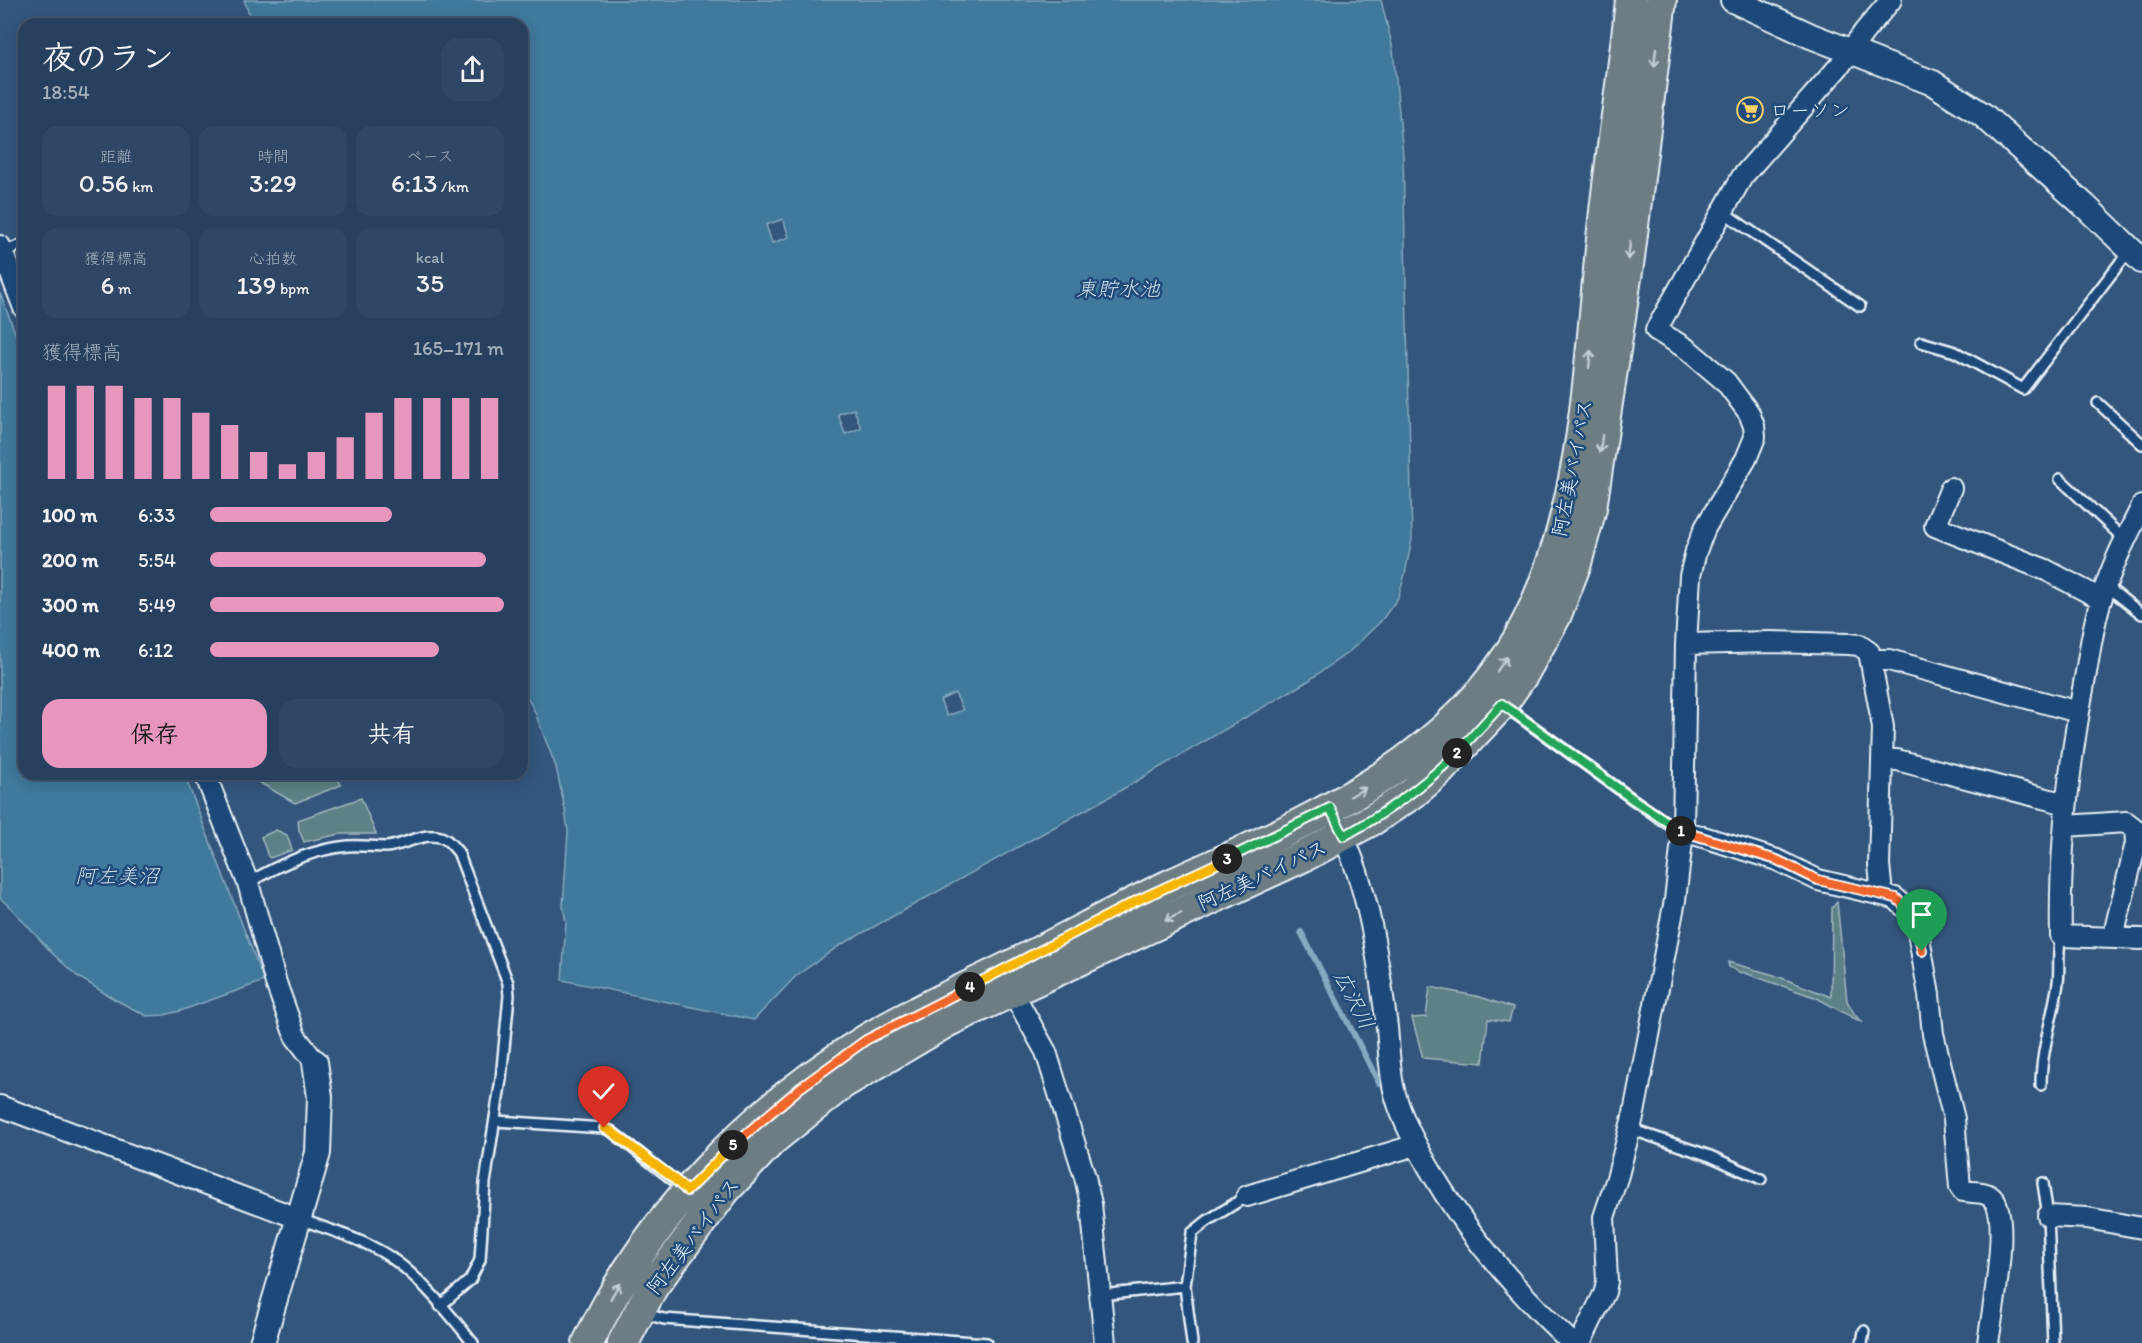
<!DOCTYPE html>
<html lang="ja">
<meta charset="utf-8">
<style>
body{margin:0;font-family:Itim,"Klee One",sans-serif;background:#2f4764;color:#f1f3f6;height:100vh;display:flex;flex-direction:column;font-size:22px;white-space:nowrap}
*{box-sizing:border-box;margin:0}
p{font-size:20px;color:#a4afbc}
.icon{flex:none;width:33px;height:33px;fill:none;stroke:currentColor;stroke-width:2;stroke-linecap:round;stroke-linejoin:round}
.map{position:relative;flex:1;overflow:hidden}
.side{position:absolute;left:18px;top:18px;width:510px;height:762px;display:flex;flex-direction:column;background:#27405e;border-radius:18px;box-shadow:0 3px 15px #0003,0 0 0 2px #435973}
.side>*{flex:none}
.pin{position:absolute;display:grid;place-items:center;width:51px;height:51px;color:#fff;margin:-62px -26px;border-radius:50% 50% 50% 0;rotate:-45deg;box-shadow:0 0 6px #0007}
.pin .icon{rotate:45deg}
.km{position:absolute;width:30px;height:30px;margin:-15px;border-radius:50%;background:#222;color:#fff;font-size:16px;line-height:30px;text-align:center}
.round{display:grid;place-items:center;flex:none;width:63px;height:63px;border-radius:18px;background:#2f4764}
.headline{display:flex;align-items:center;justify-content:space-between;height:102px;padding:0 24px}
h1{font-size:33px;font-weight:600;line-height:45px}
.metrics{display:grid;grid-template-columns:repeat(3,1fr);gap:9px;height:102px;padding:6px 24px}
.metrics div{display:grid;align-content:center;border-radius:15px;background:#2f4764;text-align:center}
.metrics b{font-size:26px;font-weight:600}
.metrics small{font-size:16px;font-weight:400}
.metrics p{font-size:16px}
.chart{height:168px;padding:12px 24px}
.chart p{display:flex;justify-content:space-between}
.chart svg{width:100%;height:108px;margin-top:6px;stroke:#e797bd;stroke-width:6}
.primary-button{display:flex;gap:12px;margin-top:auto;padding:12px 24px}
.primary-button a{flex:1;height:69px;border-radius:18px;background:#e797bd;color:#111;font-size:24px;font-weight:600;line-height:69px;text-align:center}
.primary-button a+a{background:#2f4764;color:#f1f3f6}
ul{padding:0 24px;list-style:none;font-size:20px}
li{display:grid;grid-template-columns:96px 72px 1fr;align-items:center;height:45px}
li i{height:15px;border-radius:8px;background:#e797bd}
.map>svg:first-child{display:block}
.green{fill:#5c8186;stroke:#a2b9bf;stroke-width:1.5}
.water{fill:#41799c;stroke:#84a9c1;stroke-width:1.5;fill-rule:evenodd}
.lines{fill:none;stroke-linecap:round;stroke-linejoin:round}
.stream{stroke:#84a9c1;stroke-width:6}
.service-casing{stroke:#e8f1f8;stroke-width:14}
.minor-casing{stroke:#e8f1f8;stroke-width:24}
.tertiary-casing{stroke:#e8f1f8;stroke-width:28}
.primary-casing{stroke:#e8f1f8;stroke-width:34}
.service{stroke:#1f4a7a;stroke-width:9}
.minor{stroke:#1f4a7a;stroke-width:20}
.tertiary{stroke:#1f4a7a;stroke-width:24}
.primary{stroke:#6c7e84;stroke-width:30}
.oneway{stroke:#c3ced5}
.split-1-casing{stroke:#fff;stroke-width:12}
.split-2-casing{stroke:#fff;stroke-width:12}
.split-3-casing{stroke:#fff;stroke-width:12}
.split-4-casing{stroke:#fff;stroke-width:12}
.split-5-casing{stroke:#fff;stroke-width:12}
.split-6-casing{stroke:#fff;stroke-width:12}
.split-1{stroke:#f0652b;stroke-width:8}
.split-2{stroke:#22a559;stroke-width:8}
.split-3{stroke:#22a559;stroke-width:8}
.split-4{stroke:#f5b400;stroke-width:8}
.split-5{stroke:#f0652b;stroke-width:8}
.split-6{stroke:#f5b400;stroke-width:8}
.labels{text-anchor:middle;stroke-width:5;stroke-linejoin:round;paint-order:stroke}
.poi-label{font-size:20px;fill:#e8f1f8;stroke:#1f4a7a;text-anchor:start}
.street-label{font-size:20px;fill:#e8f1f8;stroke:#1f4a7a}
.water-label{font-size:21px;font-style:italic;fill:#cfdfea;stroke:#1f4a7a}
</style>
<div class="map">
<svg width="2142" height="1343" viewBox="0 0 2142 1343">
<rect width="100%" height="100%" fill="#34567d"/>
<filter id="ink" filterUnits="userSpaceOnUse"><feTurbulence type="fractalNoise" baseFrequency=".0167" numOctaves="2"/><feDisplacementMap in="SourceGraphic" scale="12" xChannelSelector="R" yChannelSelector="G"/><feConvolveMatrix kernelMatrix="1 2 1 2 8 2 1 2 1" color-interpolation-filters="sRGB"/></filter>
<g filter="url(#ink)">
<path class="green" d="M257,774h79l5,11 -46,18 -35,-20z
M361,798l15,36h-36l-36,8 -5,-12 -1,-10z
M276,830l11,5 5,15 -22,8 -2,-2 -7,-19z
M1837,902l10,99 8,14 8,8 -46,-25 -75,-26 -1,1 -12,-6 -1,-5 46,13 57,22 1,-89z
M1430,987l50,10 33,11 -4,14 -21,-3 -5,44 -60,-5 -11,-40 14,-1z"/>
<path class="water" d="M244,0h1137l12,49 10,106 9,384 -7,35 -7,24 -17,23 -31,30 -42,30 -192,112 -277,153 -43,30 -42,44 -192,-40 4,-58 -3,-16 5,-75 -4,-26 -8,-38 -22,-57 -12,-22v-664h-269zM783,219l6,18 -17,6 -6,-18zM854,409l7,19 -16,6 -7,-20zM955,693l8,17 -16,6 -7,-16z
M0,293l24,63v418h160l80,207 -84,30 -16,4 -17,1 -33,-17 -37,-23 -24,-22 -42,-46 -11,-10z"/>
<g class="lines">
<path class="stream" d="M1301,932l78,151"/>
<g class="service-casing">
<path id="service" d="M1723,212l137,94
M2,252l22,-8
M1921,342l34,10 68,37 106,-138
M2098,403l44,41
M2060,479l65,61
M2106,586l36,28
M1506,707l128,93 40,28 9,4
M248,883c30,-18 66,-34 100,-37 13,-1 25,1 38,1 18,-1 41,-18 59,-8 5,3 9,9 13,13l50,131 1,13 -8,83 -16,104 -5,77 -10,20 -30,26
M2041,1085c0,-35 12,-68 17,-102 2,-16 -1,-31 3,-47
M496,1121l108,7 7,3 75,59
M1630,1129l80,27 51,23
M2043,1183l5,33 5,127
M300,1219c32,12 70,22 97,43 28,21 54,54 76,81
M1101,1295l84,-9
M645,1310l8,6 11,3 323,24
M1192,1343l-7,-57 7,-53 15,-12 40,-25
M1862,1343l2,-12"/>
</g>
<g class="minor-casing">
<path id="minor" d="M0,246l24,62
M1951,488l-16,38 111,44 55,29
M2142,506c-15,30 -30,59 -40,91 -9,26 -12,54 -17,81 -16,85 -26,171 -24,258l81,3
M1686,644l85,-2 78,2 10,1 10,7 14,75 -4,138 3,29
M1872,660h17l189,52
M1883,760h14l169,44
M205,774l43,109 28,100 19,53 20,26
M1338,825c31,62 40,133 49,202 2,22 2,45 8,67 7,26 21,51 34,74 38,66 87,123 143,175
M2065,826l61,-4 9,7 1,14 -20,82 -1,13
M1683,832l14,3 80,25 41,20 77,18 15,14 7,14 12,69 4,39 21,85 6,68 3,4c11,2 23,-1 31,9 16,20 -2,115 -6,143
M1012,991l34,61 39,125 6,27 14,139
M0,1106l300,113
M1247,1196l169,-51
M2048,1216l39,2 55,10
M1580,1343l25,-51 2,-11 -3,-64 14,-42 16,-62 41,-213 8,-68 3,-188 4,-68 6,-25 9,-23 41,-69 9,-22 -1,-11 -5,-13 -23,-31 -39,-33 -31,-19 86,-153 99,-113 23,-32 27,-32"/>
</g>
<g class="tertiary-casing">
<path id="tertiary" d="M1733,0l78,36 122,47 50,32 102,91 57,55
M262,1343l56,-190 2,-56 -5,-35"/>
</g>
<g class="primary-casing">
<path id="primary" d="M588,1343c59,-125 161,-231 278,-303 50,-30 105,-54 157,-80 50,-25 98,-52 149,-76 128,-59 276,-118 348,-248 66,-121 68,-263 82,-397 8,-80 21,-159 29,-239
M623,1343l30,-57 72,-96 47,-50 71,-57 103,-61 360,-167 66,-35 41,-27 27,-23 62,-66 21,-30 32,-57 21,-54 15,-55 38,-250 32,-258"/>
</g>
<use href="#service" class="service"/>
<use href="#minor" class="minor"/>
<use href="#tertiary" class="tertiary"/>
<use href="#primary" class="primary"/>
</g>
<defs><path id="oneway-shaft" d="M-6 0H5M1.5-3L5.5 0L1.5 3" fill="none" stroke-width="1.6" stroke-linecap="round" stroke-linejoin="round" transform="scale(1.5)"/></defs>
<g class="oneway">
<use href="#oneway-shaft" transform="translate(1655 58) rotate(96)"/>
<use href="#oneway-shaft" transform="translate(1629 251) rotate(98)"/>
<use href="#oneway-shaft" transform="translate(1590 359) rotate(-84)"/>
<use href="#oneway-shaft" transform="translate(1601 444) rotate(98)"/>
<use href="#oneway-shaft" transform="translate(1502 664) rotate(-55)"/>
<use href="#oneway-shaft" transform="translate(1358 792) rotate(-30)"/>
<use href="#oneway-shaft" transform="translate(1173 917) rotate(155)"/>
<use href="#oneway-shaft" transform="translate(615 1291) rotate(-60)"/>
</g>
</g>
<g class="lines" filter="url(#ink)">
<g class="split-1-casing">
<path id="split-1" d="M1681,831l96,29 41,20 78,18c18,15 22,30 26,53"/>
</g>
<g class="split-2-casing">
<path id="split-2" d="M1457,753l45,-49 132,96 47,31"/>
</g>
<g class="split-3-casing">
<path id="split-3" d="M1227,859l103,-51 14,28c42,-23 79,-49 113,-83"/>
</g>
<g class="split-4-casing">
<path id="split-4" d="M970,987l166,-86 91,-42"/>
</g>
<g class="split-5-casing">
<path id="split-5" d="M733,1145l67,-57 66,-48 104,-53"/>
</g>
<g class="split-6-casing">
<path id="split-6" d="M604,1128l7,3 62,47 14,13 46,-46"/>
</g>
<use href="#split-1" class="split-1"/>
<use href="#split-2" class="split-2"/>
<use href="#split-3" class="split-3"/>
<use href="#split-4" class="split-4"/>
<use href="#split-5" class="split-5"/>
<use href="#split-6" class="split-6"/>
</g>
<defs>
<g id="supermarket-ring" transform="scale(1.35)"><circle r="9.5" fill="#1f4a7a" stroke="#ffd166" stroke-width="1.5"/><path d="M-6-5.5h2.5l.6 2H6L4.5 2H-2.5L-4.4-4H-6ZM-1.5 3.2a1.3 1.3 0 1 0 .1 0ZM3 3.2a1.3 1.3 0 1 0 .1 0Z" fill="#ffd166"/></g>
</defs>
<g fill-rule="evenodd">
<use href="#supermarket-ring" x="1750" y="110"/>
</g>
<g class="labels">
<g class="poi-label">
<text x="1770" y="117">ローソン</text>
</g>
<g class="street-label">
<text transform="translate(1572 468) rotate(-79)" y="7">阿左美バイパス</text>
<text transform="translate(1262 875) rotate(-25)" y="7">阿左美バイパス</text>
<text transform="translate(693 1236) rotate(-53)" y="7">阿左美バイパス</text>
</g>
<g class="water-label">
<text x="1118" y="296">東貯水池</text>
<text x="117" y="883">阿左美沼</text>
<text transform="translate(1354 1000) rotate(63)" y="7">広沢川</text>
</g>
</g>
</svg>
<div class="pin" style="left:1922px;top:951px;background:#1e9e55"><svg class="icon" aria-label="arrive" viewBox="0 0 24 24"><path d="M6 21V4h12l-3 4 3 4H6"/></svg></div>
<div class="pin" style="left:604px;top:1128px;background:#d93025"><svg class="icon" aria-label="check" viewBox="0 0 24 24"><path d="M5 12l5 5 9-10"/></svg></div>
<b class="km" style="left:1681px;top:831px">1</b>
<b class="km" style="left:1457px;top:753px">2</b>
<b class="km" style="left:1227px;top:859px">3</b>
<b class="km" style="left:970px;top:987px">4</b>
<b class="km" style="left:733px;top:1145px">5</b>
<section class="side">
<div class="headline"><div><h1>夜のラン</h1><p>18:54</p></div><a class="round"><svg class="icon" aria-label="share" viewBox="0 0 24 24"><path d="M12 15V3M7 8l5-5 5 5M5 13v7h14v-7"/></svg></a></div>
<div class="metrics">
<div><p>距離</p><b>0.56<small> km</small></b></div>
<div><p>時間</p><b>3:29</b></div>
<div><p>ペース</p><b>6:13<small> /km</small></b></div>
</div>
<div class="metrics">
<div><p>獲得標高</p><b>6<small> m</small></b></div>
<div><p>心拍数</p><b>139<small> bpm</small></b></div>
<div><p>kcal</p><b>35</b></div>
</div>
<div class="chart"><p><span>獲得標高</span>165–171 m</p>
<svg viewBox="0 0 160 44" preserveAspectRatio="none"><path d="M5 44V6M15 44V6M25 44V6M35 44V11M45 44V11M55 44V17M65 44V22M75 44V33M85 44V38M95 44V33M105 44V27M115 44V17M125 44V11M135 44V11M145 44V11M155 44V11"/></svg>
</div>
<ul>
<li><b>100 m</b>6:33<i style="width:62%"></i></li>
<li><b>200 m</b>5:54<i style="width:94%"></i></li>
<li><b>300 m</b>5:49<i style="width:100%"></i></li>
<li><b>400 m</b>6:12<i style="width:78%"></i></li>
</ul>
<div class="primary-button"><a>保存</a><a>共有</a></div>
</section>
</div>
